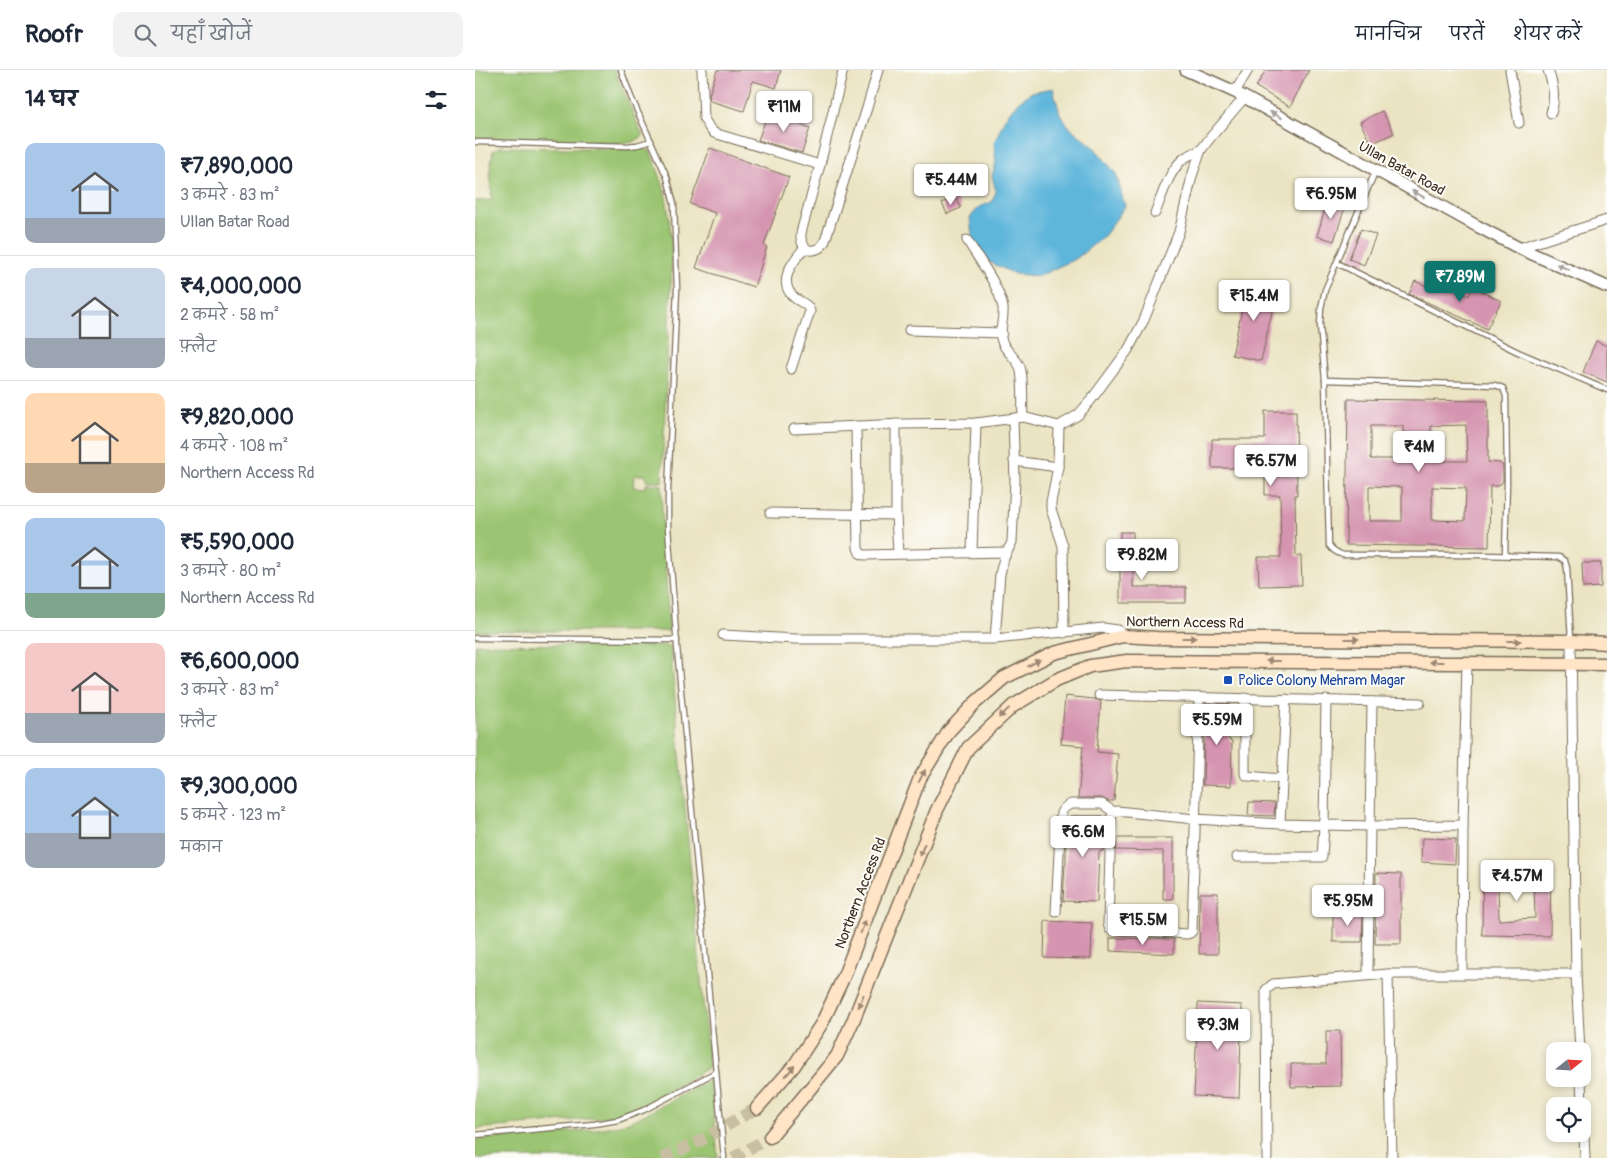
<!DOCTYPE html>
<html lang="hi">
<head>
<meta charset="utf-8">
<style>
	body { margin:0; font-family:Pangolin,"Playpen Sans Deva",sans-serif; background:#f2f2f3; color:#1f2937; height:100vh; display:flex; flex-direction:column; font-size:19px; white-space:nowrap }
	* { box-sizing:border-box; margin:0 }
	p { font-size:16px; color:#747a83 }
	.icon { flex:none; width:28px; height:28px; fill:none; stroke:currentColor; stroke-width:2; stroke-linecap:round; stroke-linejoin:round }
	.map { position:relative; flex:1; overflow:hidden }
	.panel { display:flex; flex-direction:column; background:#fff; width:475px }
	.panel>* { flex:none }
	.needle { width:32px; rotate:72deg }
	.buttons { position:absolute; left:1071px; top:972px; display:grid; gap:10px }
	.buttons a { display:grid; place-items:center; width:45px; height:45px; border-radius:10px; background:#fff; box-shadow:0 2px 8px #0003; font-size:25px }
	.price { position:absolute; translate:-50% -42px; padding:0 11px; border-radius:5px; background:#fff; color:#222; font-size:16px; line-height:32px; filter:drop-shadow(0 1px 2px #0008) }
	.price::after { content:''; position:absolute; left:50%; top:30px; width:15px; height:11px; margin-left:-8px; background:inherit; clip-path:polygon(0 0,100% 0,50% 100%) }
	.price.current { background:#0f766e; color:#fff }
	ul { padding:0; list-style:none }
	li { display:flex; align-items:center; gap:15px; height:125px; padding:0 25px }
	li+li { border-top:1px solid #e0e1e3 }
	li span { display:grid; place-items:center; flex:none; width:140px; height:100px; border-radius:10px; color:#555 }
	li>.icon { margin-inline-start:auto }
	span .icon { width:60px; height:60px; fill:#fffc; stroke-width:1 }
	li b { font-size:21px }
	h2 { display:flex; justify-content:space-between; align-items:center; height:60px; padding:0 25px; font-size:21px }
	header { display:flex; align-items:center; gap:30px; box-sizing:border-box; height:70px; padding:0 25px; background:#fff; border-bottom:1px solid #e0e1e3 }
	header strong { font-size:24px }
	nav { display:flex; gap:28px; margin-inline-start:auto; font-size:18px }
	.search { width:350px; height:45px; background:#f2f2f3; display:flex; align-items:center; gap:12px; box-sizing:border-box; padding:0 18px; border-radius:10px; color:#747a83; font-size:19px }
	main { display:flex; flex:1; min-height:0 }
	.map>svg:first-child { display:block }
	.green { fill:#9bc572; stroke:#6b7848 }
	.water { fill:#5eb6db; stroke:#4c707c }
	.building { fill:#d595b0; fill-rule:evenodd }
	.lines { fill:none; stroke-linecap:round; stroke-linejoin:round }
	.secondary-tunnel { stroke:#c8bfa2; stroke-width:12; stroke-dasharray:12 6; stroke-linecap:butt }
	.service-casing { stroke:#796b58; stroke-width:7 }
	.minor-casing { stroke:#796b58; stroke-width:11 }
	.tertiary-casing { stroke:#796b58; stroke-width:14 }
	.secondary-casing { stroke:#796b58; stroke-width:15 }
	.service { stroke:#fff; stroke-width:4.5 }
	.minor { stroke:#fff; stroke-width:9 }
	.tertiary { stroke:#fff; stroke-width:11 }
	.secondary { stroke:#ffe4c6; stroke-width:12 }
	.oneway { fill:#a79f9a }
	.oneway2 { fill:#9d8772 }
	.transit-dot { fill:#1a4fb4; stroke:#fdfcf7; stroke-width:2 }
	.labels { text-anchor:middle; stroke-width:4; stroke-linejoin:round; paint-order:stroke }
	.street-label { font-size:14px; fill:#3b2a1e; stroke:#fdfcf7 }
	.transit-label { font-size:14px; fill:#164399; stroke:#fdfcf7; text-anchor:start }
</style>
</head>
<body>
<header>
<strong>Roofr</strong>
<div class="search"><svg class="icon" aria-label="search" viewBox="0 0 24 24"><circle cx="10" cy="10" r="6"/><path d="M15 15l6 6"/></svg>यहाँ खोजें</div>
<nav><a>मानचित्र</a><a>परतें</a><a>शेयर करें</a></nav>
</header>
<main>
<section class="panel">
<h2>14 घर<svg class="icon" aria-label="filters" viewBox="0 0 24 24"><path d="M4 7h16M4 17h16"/><circle cx="9" cy="7" r="2"/><circle cx="15" cy="17" r="2"/></svg></h2>
<ul>
<li><span style="background:linear-gradient(#a9c7e8 75%,#9aa5b1 0)"><svg class="icon" aria-label="home" viewBox="0 0 24 24"><path d="M3 11l9-7 9 7M6 9v11h12V9"/></svg></span><div><b>₹7,890,000</b><p>3 कमरे · 83 m²</p><p>Ullan Batar Road</p></div></li>
<li><span style="background:linear-gradient(#c9d6e8 70%,#9aa5b1 0)"><svg class="icon" aria-label="home" viewBox="0 0 24 24"><path d="M3 11l9-7 9 7M6 9v11h12V9"/></svg></span><div><b>₹4,000,000</b><p>2 कमरे · 58 m²</p><p>फ़्लैट</p></div></li>
<li><span style="background:linear-gradient(#ffd9b3 70%,#b9a48a 0)"><svg class="icon" aria-label="home" viewBox="0 0 24 24"><path d="M3 11l9-7 9 7M6 9v11h12V9"/></svg></span><div><b>₹9,820,000</b><p>4 कमरे · 108 m²</p><p>Northern Access Rd</p></div></li>
<li><span style="background:linear-gradient(#a9c7e8 75%,#7fa58c 0)"><svg class="icon" aria-label="home" viewBox="0 0 24 24"><path d="M3 11l9-7 9 7M6 9v11h12V9"/></svg></span><div><b>₹5,590,000</b><p>3 कमरे · 80 m²</p><p>Northern Access Rd</p></div></li>
<li><span style="background:linear-gradient(#f6c9c9 70%,#9aa5b1 0)"><svg class="icon" aria-label="home" viewBox="0 0 24 24"><path d="M3 11l9-7 9 7M6 9v11h12V9"/></svg></span><div><b>₹6,600,000</b><p>3 कमरे · 83 m²</p><p>फ़्लैट</p></div></li>
<li><span style="background:linear-gradient(#a9c7e8 65%,#9aa5b1 0)"><svg class="icon" aria-label="home" viewBox="0 0 24 24"><path d="M3 11l9-7 9 7M6 9v11h12V9"/></svg></span><div><b>₹9,300,000</b><p>5 कमरे · 123 m²</p><p>मकान</p></div></li>
</ul>
</section>
<div class="map">
<svg width="1132" height="1088" viewBox="0 0 1132 1088">
	<rect width="100%" height="100%" fill="#fdfcf7"/>
	<filter id="ink" filterUnits="userSpaceOnUse"><feTurbulence type="fractalNoise" baseFrequency=".02" numOctaves="2"/><feDisplacementMap in="SourceGraphic" scale="10" xChannelSelector="R" yChannelSelector="G"/><feConvolveMatrix kernelMatrix="1 2 1 2 8 2 1 2 1" color-interpolation-filters="sRGB"/></filter>
	<filter id="wash" filterUnits="userSpaceOnUse"><feTurbulence type="fractalNoise" baseFrequency=".0096" numOctaves="4" result="noise"/><feDisplacementMap in="SourceGraphic" scale="20" xChannelSelector="R" yChannelSelector="G"/><feGaussianBlur stdDeviation="1.12" result="paint"/><feColorMatrix in="noise" values="0 0 0 0 0 0 0 0 0 0 0 0 0 0 0 0 0 1.4 0 .05"/><feComposite in="paint" operator="in"/></filter>
	<g filter="url(#wash)">
		<rect width="100%" height="100%" fill="#ebe4c3"/>
		<g class="green">
			<path d="M0 0H139L168 66 158 72 147 73 0 68Z"/>
			<path d="M24 77 168 79 175 81C181 96 188 111 191 128 200 173 196 222 193 268 191 316 189 364 187 412L171 411V405H159L158 417 170 418 171 414 187 415V440L194 561H0V131L17 130 15 99 18 81Z"/>
			<path d="M0 574 195 576 234 997C199 1017 164 1044 123 1048L0 1059Z"/>
			<path d="M235 1010 243 1088H0V1070L115 1060 145 1055 161 1049Z"/>
		</g>
		<path class="water" d="M578 18 585 44 595 58 618 76 641 104 650 136 630 165 602 188 564 206 540 204 512 191 498 174 495 148 504 137 517 132 521 122 517 106 521 92 519 73 530 48 543 32 557 22Z"/>
		<g id="blocks">
			<g class="building">
				<path d="M242 0H306L301 18 278 11 269 41 235 31 234 25Z"/>
				<path d="M791 0H834L815 37 781 17Z"/>
				<path d="M907 41 919 63 896 74 885 52Z"/>
				<path d="M293 43 335 58 327 83 283 70Z"/>
				<path d="M235 78 314 107 289 175 292 177 279 217 221 198 240 143 215 134Z"/>
				<path d="M481 127 486 138 472 144 467 133Z"/>
				<path d="M853 129 871 134 859 171 842 166Z"/>
				<path d="M886 159 901 165 889 195 874 189Z"/>
				<path d="M940 211 960 220 963 213 994 226 998 217 1026 231 1012 259 934 224Z"/>
				<path d="M773 212 802 219 786 291 757 285Z"/>
				<path d="M1121 271 1132 276V312L1108 302Z"/>
				<path d="M873 329 1013 331V392L1025 393 1028 396V411L1024 416H1015L1014 477 871 475ZM991 355 992 391H957L956 356ZM896 356H928V389H896ZM894 416 927 417V451H894ZM957 417 991 418 990 451 957 450Z"/>
				<path d="M790 341H821L822 425H820L821 486H826L827 515 784 516 783 487H806L805 425H790V398H737V369H790Z"/>
				<path d="M645 462H658V517H711V533H645Z"/>
				<path d="M1107 493H1126V517L1108 518Z"/>
				<path d="M590 626 619 629 626 631 622 682 643 684 639 731H633L627 728H603L608 676 586 674Z"/>
				<path d="M730 634H754V670L757 671 756 716 728 715Z"/>
				<path d="M774 732 800 733 799 746 773 745Z"/>
				<path d="M595 746H628L627 768H629V780L624 782 622 832 588 831 590 795H591V766H592Z"/>
				<path d="M642 768H698V829H688V781L641 780Z"/>
				<path d="M947 768 981 769 980 794 946 792Z"/>
				<path d="M1008 798 1076 799 1075 866 1007 865ZM1059 814 1060 848 1024 850 1023 816Z"/>
				<path d="M901 803 926 804V874H900Z"/>
				<path d="M725 823H743V884H724Z"/>
				<path d="M888 842 887 872H858V843Z"/>
				<path d="M570 851 617 853 616 889 569 888Z"/>
				<path d="M635 868 699 869V884L635 881Z"/>
				<path d="M723 933 767 935 764 1028 719 1026Z"/>
				<path d="M851 961H865L866 1016 816 1017V994H851Z"/>
			</g>
		</g>
	</g>
	<g filter="url(#ink)">
		<use href="#blocks" fill-opacity="0" stroke="#796b58" stroke-width="1"/>
		<g class="lines">
			<g class="secondary-tunnel">
				<path d="M187 1088 223 1072 282 1038"/>
				<path d="M258 1088 295 1067"/>
			</g>
			<defs>
				<g id="service">
					<path d="M146 0 156 27 192 107 199 134 202 219 193 421V457L203 589 249 1088"/>
					<path d="M0 72 152 76 162 75 176 71"/>
					<path d="M900 102 850 220 846 238 845 255 850 310 854 475C858 481 862 483 868 485H1008L1084 487 1090 491 1092 498 1096 570"/>
					<path d="M862 193 1043 282 1132 320"/>
					<path d="M850 310 1020 315 1028 318 1031 326 1032 412 1030 485"/>
					<path d="M0 568 202 570"/>
					<path d="M0 1065 119 1054 143 1050 169 1040 241 1002"/>
				</g>
				<g id="minor">
					<path d="M227 0 229 49 235 59 239 63 345 95"/>
					<path d="M368 0 345 95 327 159C326 163 325 168 327 172 331 185 345 181 350 171L392 38 403 0"/>
					<path d="M1035 0 1044 53"/>
					<path d="M1073 0C1078 15 1081 27 1076 43"/>
					<path d="M760 22 773 0"/>
					<path d="M680 143C687 126 695 97 711 87 716 84 721 82 726 80"/>
					<path d="M492 170C504 190 524 215 528 238 529 248 525 258 526 268 528 280 541 287 545 297 549 309 547 334 548 347"/>
					<path d="M1044 178 1132 150"/>
					<path d="M434 260 527 263"/>
					<path d="M316 299 335 241C333 234 327 233 321 229 300 213 318 191 330 177"/>
					<path d="M421 354V445L423 484"/>
					<path d="M381 356 383 478 385 483 389 485 532 482"/>
					<path d="M584 356 583 397 576 432V439L588 476 589 563"/>
					<path d="M319 359 427 354 501 353 548 347 584 356 603 345 616 330 653 280 669 250 704 162 717 106 726 80 735 68 769 28"/>
					<path d="M539 391 583 397"/>
					<path d="M295 443 421 445"/>
					<path d="M497 482 501 353"/>
					<path d="M248 565 320 569H520L628 558 643 560 648 566"/>
					<path d="M520 569 525 504 529 488 537 472 540 410 538 350"/>
					<path d="M1096 571 1101 904 1105 981"/>
					<path d="M624 625 945 633"/>
					<path d="M724 627 717 861 715 863 712 864 635 859 633 854 636 748 639 742 642 741 720 749 805 754 895 756 897 632"/>
					<path d="M770 628V704L773 706 807 709"/>
					<path d="M805 754 811 629"/>
					<path d="M762 787H847L849 756 851 630"/>
					<path d="M581 842 586 743C588 738 591 736 596 734H627L639 742"/>
					<path d="M893 904 895 756 988 755 992 592"/>
					<path d="M913 904 917 1088"/>
					<path d="M987 904 988 755"/>
					<path d="M1106 1009 1107 1036"/>
					<path d="M1108 1041 1110 1088"/>
					<path d="M792 1088 791 925V920L798 914 913 904H1101"/>
				</g>
				<path id="tertiary" d="M711 0 760 22 1002 156 1044 178 1132 217"/>
				<g id="secondary">
					<path d="M282 1038 319 996 347 953 369 906 445 708 474 661 500 633 529 608 579 583 648 566 682 568 1096 571 1132 573"/>
					<path d="M295 1067 362 986 378 951 462 740 493 678 538 636 581 610 615 596 652 591 1132 594"/>
				</g>
			</defs>
			<use href="#service" class="service-casing"/>
			<use href="#minor" class="minor-casing"/>
			<use href="#tertiary" class="tertiary-casing"/>
			<use href="#secondary" class="secondary-casing"/>
			<use href="#service" class="service"/>
			<use href="#minor" class="minor"/>
			<use href="#tertiary" class="tertiary"/>
			<use href="#secondary" class="secondary"/>
		</g>
		<defs><path id="oneway-solid" d="M-6-.8H1V-3.2L6.5 0L1 3.2V.8H-6Z" transform="scale(1.25)"/></defs>
		<g class="oneway">
			<use href="#oneway-solid" transform="translate(801 45) rotate(-151)"/>
			<use href="#oneway-solid" transform="translate(943 124) rotate(-151)"/>
			<use href="#oneway-solid" transform="translate(1088 197) rotate(-156)"/>
		</g>
		<g class="oneway2">
			<use href="#oneway-solid" transform="translate(714 568)"/>
			<use href="#oneway-solid" transform="translate(877 569)"/>
			<use href="#oneway-solid" transform="translate(1039 571)"/>
			<use href="#oneway-solid" transform="translate(798 591) rotate(-180)"/>
			<use href="#oneway-solid" transform="translate(961 592) rotate(-180)"/>
			<use href="#oneway-solid" transform="translate(559 593) rotate(-28)"/>
			<use href="#oneway-solid" transform="translate(529 643) rotate(137)"/>
			<use href="#oneway-solid" transform="translate(447 706) rotate(-62)"/>
			<use href="#oneway-solid" transform="translate(447 780) rotate(112)"/>
			<use href="#oneway-solid" transform="translate(388 857) rotate(-69)"/>
			<use href="#oneway-solid" transform="translate(386 931) rotate(112)"/>
			<use href="#oneway-solid" transform="translate(315 1001) rotate(-50)"/>
		</g>
	</g>
	<rect class="transit-dot" x="748" y="605" width="10" height="10" rx="2.5"/>
	<g class="labels">
		<g class="street-label">
			<text transform="translate(927 98) rotate(29)" y="5">Ullan Batar Road</text>
			<text transform="translate(710 552) rotate(1)" y="5">Northern Access Rd</text>
			<text transform="translate(385 823) rotate(-69)" y="5">Northern Access Rd</text>
		</g>
		<g class="transit-label">
			<text x="763" y="615">Police Colony Mehram Magar</text>
		</g>
	</g>
</svg>
<div class="buttons">
<a><svg class="needle" viewBox="-14 -14 28 28"><path d="M0-13l5 13h-10z" fill="#e53935"/><path d="M0 13l5-13h-10z" fill="#747a83"/></svg></a>
<a><svg class="icon" aria-label="locate" viewBox="0 0 24 24"><circle cx="12" cy="12" r="6"/><path d="M12 2v4M12 18v4M2 12h4M18 12h4"/></svg></a>
</div>
<b class="price" style="left:309px;top:63px">₹11M</b>
<b class="price" style="left:476px;top:136px">₹5.44M</b>
<b class="price" style="left:856px;top:150px">₹6.95M</b>
<b class="price current" style="left:985px;top:233px">₹7.89M</b>
<b class="price" style="left:779px;top:252px">₹15.4M</b>
<b class="price" style="left:944px;top:403px">₹4M</b>
<b class="price" style="left:796px;top:417px">₹6.57M</b>
<b class="price" style="left:667px;top:511px">₹9.82M</b>
<b class="price" style="left:742px;top:676px">₹5.59M</b>
<b class="price" style="left:608px;top:788px">₹6.6M</b>
<b class="price" style="left:1042px;top:832px">₹4.57M</b>
<b class="price" style="left:873px;top:857px">₹5.95M</b>
<b class="price" style="left:668px;top:876px">₹15.5M</b>
<b class="price" style="left:743px;top:981px">₹9.3M</b>
</div>
</main>
</body>
</html>
